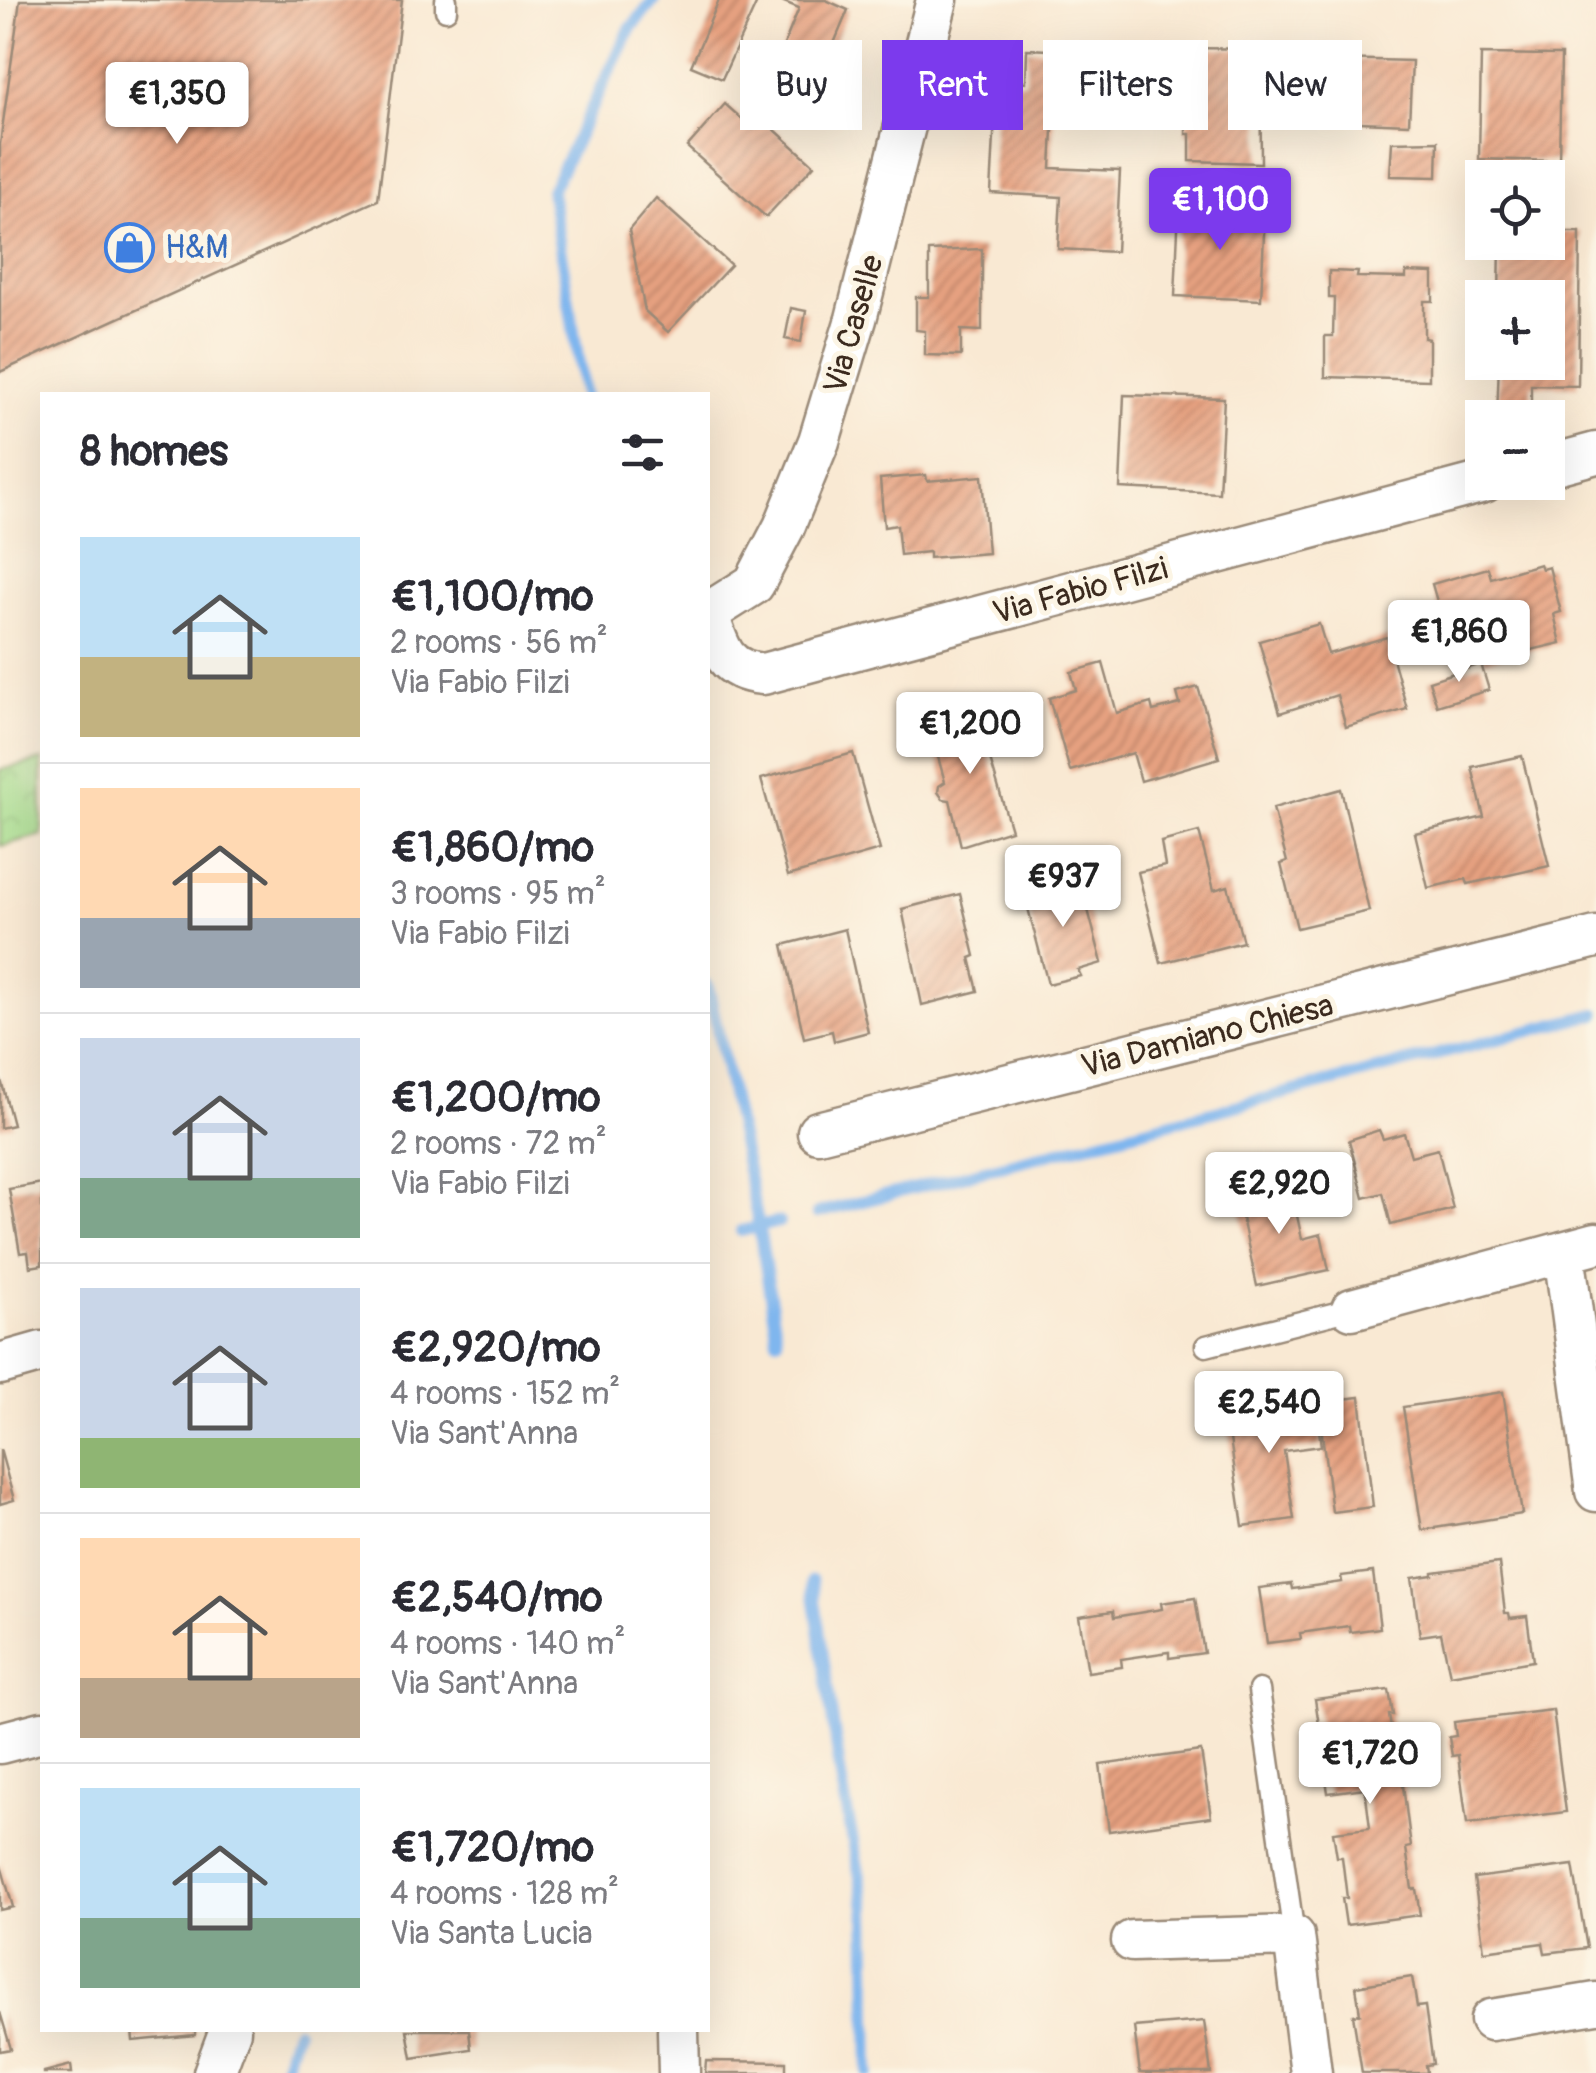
<!DOCTYPE html>
<html lang="en">
<head>
<meta charset="utf-8">
<style>
	body { margin:0; font-family:Pangolin,sans-serif; background:#f2f2f3; color:#2b2b33; height:100vh; display:flex; flex-direction:column; font-size:38px; white-space:nowrap }
	* { box-sizing:border-box; margin:0 }
	p { font-size:32px; color:#7c7c81 }
	.icon { flex:none; width:55px; height:55px; fill:none; stroke:currentColor; stroke-width:2; stroke-linecap:round; stroke-linejoin:round }
	.map { position:relative; flex:1; overflow:hidden }
	.details { position:absolute; left:40px; top:392px; width:670px; height:1640px; display:flex; flex-direction:column; background:#fff; border-radius:0px; box-shadow:0 10px 40px #0002 }
	.details>* { flex:none }
	.hud { position:absolute; left:740px; top:40px; width:705px; height:90px; display:flex; gap:20px }
	.buttons { position:absolute; left:1465px; top:160px; display:grid; gap:20px }
	.buttons a { display:grid; place-items:center; width:100px; height:100px; border-radius:0px; background:#fff; box-shadow:0 10px 40px #0002; font-size:50px }
	.price { position:absolute; translate:-50% -85px; padding:0 22px; border-radius:10px; background:#fff; color:#222; font-size:32px; line-height:65px; filter:drop-shadow(0 2px 5px #0008) }
	.price::after { content:''; position:absolute; left:50%; top:60px; width:30px; height:22px; margin-left:-15px; background:inherit; clip-path:polygon(0 0,100% 0,50% 100%) }
	.price.on { background:#7c3aed; color:#fff }
	ul { padding:0; list-style:none }
	li { display:flex; align-items:center; gap:30px; height:250px; padding:0 40px }
	li+li { border-top:2px solid #e1e1e2 }
	li span { display:grid; place-items:center; flex:none; width:280px; height:200px; border-radius:0px; color:#555 }
	li>.icon { margin-inline-start:auto }
	span .icon { width:120px; height:120px; fill:#fffc; stroke-width:1 }
	li b { font-size:42px }
	h2 { display:flex; justify-content:space-between; align-items:center; height:120px; padding:0 40px; font-size:42px }
	.tag { padding:0 35px; border-radius:0px; background:#fff; box-shadow:0 10px 40px #0002; font-size:35px; line-height:90px }
	.tag.on { background:#7c3aed; color:#fff }
	.map>svg:first-child { display:block }
	.park { fill:url(#park-crowns); stroke:#708356; stroke-width:2.5 }
	.lines { fill:none; stroke-linecap:round; stroke-linejoin:round }
	.stream { stroke:#7fb6ee; stroke-width:12 }
	.building { fill:url(#building-hatch) }
	.service-casing { stroke:#9a8a78; stroke-width:25 }
	.minor-casing { stroke:#9a8a78; stroke-width:45 }
	.service { stroke:#fff; stroke-width:20 }
	.minor { stroke:#fff; stroke-width:40 }
	.labels { text-anchor:middle; stroke-width:10; stroke-linejoin:round; paint-order:stroke }
	.shop-label { font-size:32px; fill:#366cbe; stroke:#fcf5e5; text-anchor:start }
	.street-label { font-size:32px; fill:#3b2a1e; stroke:#fcf5e5 }
</style>
</head>
<body>
<div class="map">
<svg width="1596" height="2073" viewBox="0 0 1596 2073">
	<defs>
		<pattern id="park-crowns" width="20" height="18" patternUnits="userSpaceOnUse" patternTransform="scale(2.5)"><rect width="20" height="18" fill="#a6dc8d"/><path d="M2 6a3 3 0 1 1 6 0M12 15a3 3 0 1 1 6 0" fill="none" stroke="#90bd79"/></pattern>
		<pattern id="building-hatch" width="6" height="6" patternUnits="userSpaceOnUse" patternTransform="scale(2.5)"><rect width="6" height="6" fill="#e6a180"/><path d="M-1 1l2-2M0 6l6-6M5 7l2-2" fill="none" stroke="#bc8368"/></pattern>
	</defs>
	<rect width="100%" height="100%" fill="#fcf5e5"/>
	<filter id="ink" filterUnits="userSpaceOnUse"><feTurbulence type="fractalNoise" baseFrequency=".01" numOctaves="2"/><feDisplacementMap in="SourceGraphic" scale="20" xChannelSelector="R" yChannelSelector="G"/><feConvolveMatrix kernelMatrix="1 2 1 2 8 2 1 2 1" color-interpolation-filters="sRGB"/></filter>
	<filter id="wash" filterUnits="userSpaceOnUse"><feTurbulence type="fractalNoise" baseFrequency=".0048" numOctaves="4" result="noise"/><feDisplacementMap in="SourceGraphic" scale="40" xChannelSelector="R" yChannelSelector="G"/><feGaussianBlur stdDeviation="2.25" result="paint"/><feColorMatrix in="noise" values="0 0 0 0 0 0 0 0 0 0 0 0 0 0 0 0 0 1.4 0 .05"/><feComposite in="paint" operator="in"/></filter>
	<g filter="url(#wash)">
		<rect width="100%" height="100%" fill="#f9e9d3"/>
		<path class="park" d="M42 760V835L0 846V770Z"/>
		<g class="lines">
			<g class="stream">
				<path d="M584 395 551 191 630 29 654 0"/>
				<path d="M708 985 759 1227 777 1339"/>
				<path d="M817 1213 1596 1014"/>
				<path d="M741 1231 779 1222"/>
				<path d="M812 1581 842 1784 866 1908 869 2073"/>
				<path d="M282 2073 296 2030"/>
			</g>
		</g>
		<g id="blocks">
			<g class="building">
				<path d="M20 0H402L378 200 0 372V144Z"/>
				<path d="M719 0H758L722 79 691 66Z"/>
				<path d="M779 0H826L848 10 820 77 779 57 799 8Z"/>
				<path d="M1188 48 1260 49 1261 163 1190 161V134H1186Z"/>
				<path d="M1027 49 1115 53 1112 113 1054 111 1051 168 1120 171 1116 252 1058 249 1061 197 991 193 996 98 977 97 979 70 1001 72V81L1026 82Z"/>
				<path d="M1481 54 1561 55 1559 161 1479 159Z"/>
				<path d="M1335 59 1412 61 1409 124 1333 121Z"/>
				<path d="M725 104 753 129 763 119 814 165 766 217 687 147Z"/>
				<path d="M1438 141 1437 177 1390 176 1392 142Z"/>
				<path d="M656 198 731 265 668 332 645 311 629 230Z"/>
				<path d="M1179 207 1265 211 1261 300 1175 296Z"/>
				<path d="M1548 232H1580L1578 386 1531 385V418H1497L1499 362H1548V298H1499L1500 242H1548Z"/>
				<path d="M982 249V331L961 330V356L925 355V331L916 330V297H929V251Z"/>
				<path d="M1329 271 1358 272 1357 277 1406 278V272L1433 273V301H1424V338L1429 339V380L1325 377V336H1333L1334 298H1329Z"/>
				<path d="M791 308 806 311 801 342 785 339Z"/>
				<path d="M1124 395 1224 398 1219 493 1120 488Z"/>
				<path d="M926 475 927 481 982 476 988 553 929 558V552L900 555 897 525 884 527 880 479Z"/>
				<path d="M1540 564 1542 569 1549 567 1561 612 1554 614 1561 643 1484 661 1482 650 1453 657 1432 584 1488 568 1491 578Z"/>
				<path d="M1319 624 1328 654 1387 637 1407 709 1346 727 1337 695 1280 713 1259 641Z"/>
				<path d="M1103 663 1117 713 1151 703 1153 711 1180 704 1177 693 1198 687 1219 758 1141 781 1133 753 1070 771 1049 698 1076 690 1071 672Z"/>
				<path d="M1481 664 1489 690 1437 706 1429 681Z"/>
				<path d="M986 707 992 729 982 732 1011 830 961 846 950 800 943 799 938 792 939 786 945 782 933 739 944 736 937 727 941 721 958 716 957 711Z"/>
				<path d="M853 753 880 850 788 876 761 779Z"/>
				<path d="M1522 756 1549 866 1468 884 1466 879 1428 888 1415 833 1484 817 1472 767Z"/>
				<path d="M1341 789 1369 911 1297 928 1281 864 1287 862 1273 808Z"/>
				<path d="M1199 832 1214 890 1228 886 1243 942 1161 963 1138 872 1165 866 1161 842Z"/>
				<path d="M1080 879 1102 963 1078 970 1081 976 1048 984 1024 893Z"/>
				<path d="M960 894 975 956 970 958 978 991 922 1005 902 909Z"/>
				<path d="M845 929 868 1032 834 1041 832 1031 804 1038 783 945Z"/>
				<path d="M0 1076 13 1125 0 1128Z"/>
				<path d="M1379 1130 1383 1139 1404 1133 1411 1156 1438 1149 1453 1209 1391 1225 1383 1193 1364 1198 1349 1140Z"/>
				<path d="M42 1183V1265L30 1267 28 1252 20 1253 9 1189Z"/>
				<path d="M1290 1183 1302 1239 1321 1234 1329 1270 1257 1286 1237 1195Z"/>
				<path d="M1503 1392 1522 1514 1422 1530 1403 1407Z"/>
				<path d="M1360 1397 1373 1507 1332 1512 1318 1402Z"/>
				<path d="M1315 1399 1321 1446 1284 1451 1294 1519 1243 1526 1226 1412Z"/>
				<path d="M0 1449 14 1500 0 1504Z"/>
				<path d="M1499 1563 1505 1613H1509L1510 1618 1527 1616 1533 1661 1450 1675 1441 1633 1420 1636 1412 1578 1433 1575V1572Z"/>
				<path d="M1373 1572 1380 1628 1350 1632 1349 1626 1300 1633 1301 1639 1267 1643 1259 1588 1291 1584 1292 1589 1342 1582 1341 1576Z"/>
				<path d="M1195 1598 1204 1653 1169 1658V1652L1121 1659 1122 1667 1088 1672 1079 1616 1113 1611 1114 1617 1162 1609 1161 1603Z"/>
				<path d="M1389 1690 1393 1715H1389L1395 1756 1399 1755 1411 1847 1406 1848 1412 1889H1416L1420 1915 1346 1925 1342 1898H1347L1342 1857H1337L1333 1832 1370 1828 1365 1788 1328 1793 1324 1765 1331 1764 1326 1724 1319 1725 1315 1699Z"/>
				<path d="M1553 1710 1566 1812 1467 1824 1458 1755 1452 1756 1449 1737 1456 1736 1454 1722Z"/>
				<path d="M1201 1751 1211 1817 1109 1831 1100 1765Z"/>
				<path d="M0 1862 13 1907 0 1910Z"/>
				<path d="M1573 1865 1587 1948 1545 1953 1543 1943 1484 1951 1474 1878Z"/>
				<path d="M1412 1977 1417 2007 1425 2006 1433 2064 1426 2065 1427 2073H1362L1353 2015 1360 2014 1356 1986Z"/>
				<path d="M0 2012 11 2049 0 2051Z"/>
				<path d="M1204 2021 1211 2073H1140L1134 2027Z"/>
				<path d="M132 2030H195V2035L133 2041Z"/>
				<path d="M407 2030H469L471 2049 412 2058Z"/>
				<path d="M706 2061 786 2062V2073H705Z"/>
				<path d="M71 2065 72 2073H44V2072Z"/>
			</g>
		</g>
	</g>
	<g filter="url(#ink)">
		<use href="#blocks" fill-opacity="0" stroke="#9a8a78" stroke-width="2.5"/>
		<g class="lines">
			<defs>
				<g id="service">
					<path d="M446 10V0"/>
					<path d="M1206 1346 1352 1309"/>
					<path d="M1259 1690 1294 1936"/>
				</g>
				<g id="minor">
					<path d="M1548 466 1596 453"/>
					<path d="M708 613 754 584 784 527 819 441 856 319 937 0"/>
					<path d="M708 614C719 648 724 671 763 674L1484 482"/>
					<path d="M818 1132 1596 937"/>
					<path d="M1564 1252 1596 1491"/>
					<path d="M1352 1309 1596 1243"/>
					<path d="M0 1364 42 1352"/>
					<path d="M0 1743 42 1732"/>
					<path d="M1132 1941 1294 1936 1311 2073"/>
					<path d="M1491 2020 1596 2003"/>
					<path d="M678 2030 679 2073"/>
					<path d="M214 2073 230 2030"/>
				</g>
			</defs>
			<use href="#service" class="service-casing"/>
			<use href="#minor" class="minor-casing"/>
			<use href="#service" class="service"/>
			<use href="#minor" class="minor"/>
		</g>
	</g>
	<defs>
		<symbol id="shop-ring" viewBox="-11 -11 22 22"><circle r="9.5" fill="#fcf5e5" stroke="#3f7fe0" stroke-width="1.5"/><path d="M-5-2.5h2.3a2.7 3.5 0 0 1 5.4 0H5L5.5 6h-11ZM-1.5-2.5h3a1.5 2.3 0 0 0-3 0Z" fill="#3f7fe0"/></symbol>
	</defs>
	<g fill-rule="evenodd">
		<use href="#shop-ring" x="102" y="220" width="55" height="55"/>
	</g>
	<g class="labels">
		<g class="shop-label">
			<text x="165" y="258">H&amp;M</text>
		</g>
		<g class="street-label">
			<text transform="translate(853 324) rotate(-74)" y="11">Via Caselle</text>
			<text transform="translate(1080 590) rotate(-15)" y="11">Via Fabio Filzi</text>
			<text transform="translate(1207 1035) rotate(-14)" y="11">Via Damiano Chiesa</text>
		</g>
	</g>
</svg>
<div class="buttons">
<a><svg class="icon" aria-label="locate" viewBox="0 0 24 24"><circle cx="12" cy="12" r="6"/><path d="M12 2v4M12 18v4M2 12h4M18 12h4"/></svg></a>
<a>+</a>
<a>−</a>
</div>
<b class="price" style="left:177px;top:147px">€1,350</b>
<b class="price on" style="left:1220px;top:253px">€1,100</b>
<b class="price" style="left:1459px;top:685px">€1,860</b>
<b class="price" style="left:970px;top:777px">€1,200</b>
<b class="price" style="left:1063px;top:930px">€937</b>
<b class="price" style="left:1279px;top:1237px">€2,920</b>
<b class="price" style="left:1269px;top:1456px">€2,540</b>
<b class="price" style="left:1370px;top:1807px">€1,720</b>
<div class="hud">
<a class="tag">Buy</a>
<a class="tag on">Rent</a>
<a class="tag">Filters</a>
<a class="tag">New</a>
</div>
<section class="details">
<h2>8 homes<svg class="icon" aria-label="filters" viewBox="0 0 24 24"><path d="M4 7h16M4 17h16"/><circle cx="9" cy="7" r="2"/><circle cx="15" cy="17" r="2"/></svg></h2>
<ul>
<li><span style="background:linear-gradient(#bfe0f5 60%,#c2b280 0)"><svg class="icon" aria-label="home" viewBox="0 0 24 24"><path d="M3 11l9-7 9 7M6 9v11h12V9"/></svg></span><div><b>€1,100/mo</b><p>2 rooms · 56 m²</p><p>Via Fabio Filzi</p></div></li>
<li><span style="background:linear-gradient(#ffd9b3 65%,#9aa5b1 0)"><svg class="icon" aria-label="home" viewBox="0 0 24 24"><path d="M3 11l9-7 9 7M6 9v11h12V9"/></svg></span><div><b>€1,860/mo</b><p>3 rooms · 95 m²</p><p>Via Fabio Filzi</p></div></li>
<li><span style="background:linear-gradient(#c9d6e8 70%,#7fa58c 0)"><svg class="icon" aria-label="home" viewBox="0 0 24 24"><path d="M3 11l9-7 9 7M6 9v11h12V9"/></svg></span><div><b>€1,200/mo</b><p>2 rooms · 72 m²</p><p>Via Fabio Filzi</p></div></li>
<li><span style="background:linear-gradient(#c9d6e8 75%,#8fb573 0)"><svg class="icon" aria-label="home" viewBox="0 0 24 24"><path d="M3 11l9-7 9 7M6 9v11h12V9"/></svg></span><div><b>€2,920/mo</b><p>4 rooms · 152 m²</p><p>Via Sant'Anna</p></div></li>
<li><span style="background:linear-gradient(#ffd9b3 70%,#b9a48a 0)"><svg class="icon" aria-label="home" viewBox="0 0 24 24"><path d="M3 11l9-7 9 7M6 9v11h12V9"/></svg></span><div><b>€2,540/mo</b><p>4 rooms · 140 m²</p><p>Via Sant'Anna</p></div></li>
<li><span style="background:linear-gradient(#bfe0f5 65%,#7fa58c 0)"><svg class="icon" aria-label="home" viewBox="0 0 24 24"><path d="M3 11l9-7 9 7M6 9v11h12V9"/></svg></span><div><b>€1,720/mo</b><p>4 rooms · 128 m²</p><p>Via Santa Lucia</p></div></li>
</ul>
</section>
</div>
</body>
</html>
